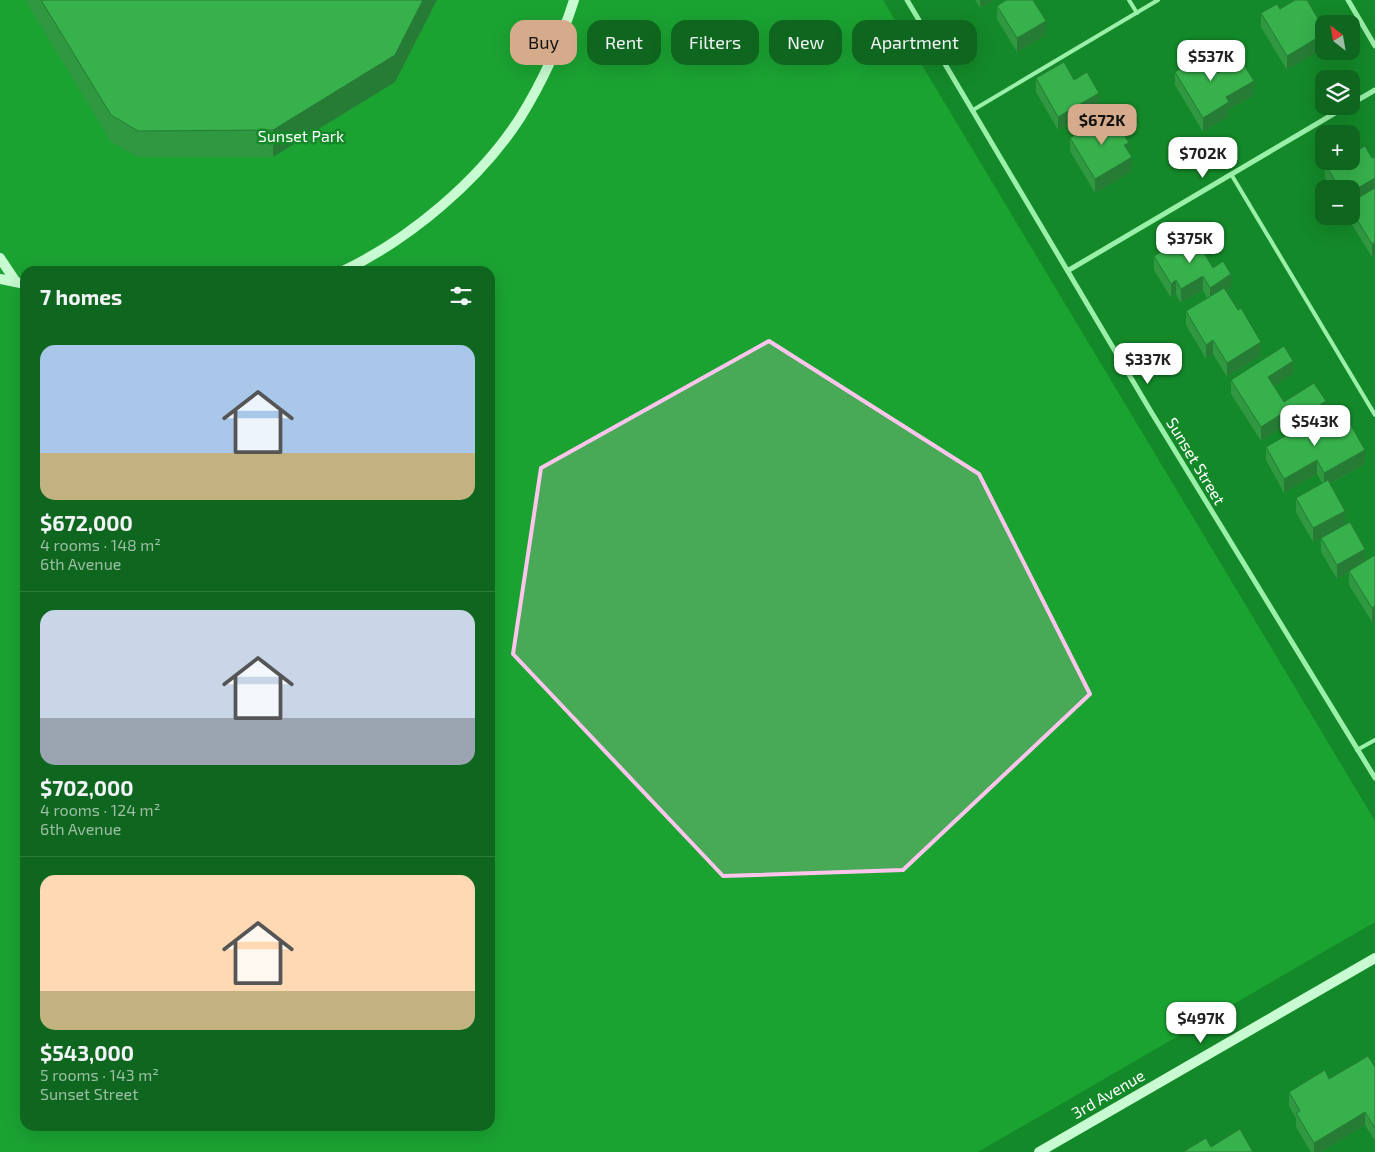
<!DOCTYPE html>
<html lang="en">
<head>
<meta charset="utf-8">
<style>
	body { margin:0; font-family:"Exo 2",sans-serif; background:#186d28; color:#f1f3f6; height:100vh; display:flex; flex-direction:column; font-size:19px; white-space:nowrap }
	* { box-sizing:border-box; margin:0 }
	p { font-size:16px; color:#9bbea4 }
	.icon { flex:none; width:28px; height:28px; fill:none; stroke:currentColor; stroke-width:2; stroke-linecap:round; stroke-linejoin:round }
	.map { position:relative; flex:1; overflow:hidden }
	.drawer { position:absolute; left:20px; top:266px; width:475px; height:865px; display:flex; flex-direction:column; background:#0f671f; border-radius:15px; box-shadow:0 5px 20px #0002 }
	.drawer>* { flex:none }
	.top-card { position:absolute; left:510px; top:20px; width:475px; height:45px; display:flex; gap:10px }
	.needle { width:32px; rotate:329deg }
	.controls { position:absolute; left:1315px; top:15px; display:grid; gap:10px }
	.controls a { display:grid; place-items:center; width:45px; height:45px; border-radius:10px; background:#0f671f; box-shadow:0 5px 20px #0002; font-size:25px }
	.price { position:absolute; translate:-50% -42px; padding:0 11px; border-radius:10px; background:#fff; color:#222; font-size:16px; line-height:32px; filter:drop-shadow(0 1px 2px #0008) }
	.price::after { content:''; position:absolute; left:50%; top:30px; width:15px; height:11px; margin-left:-8px; background:inherit; clip-path:polygon(0 0,100% 0,50% 100%) }
	.price.selected { background:#d6ab8b; color:#111 }
	ul { padding:0; list-style:none }
	li { display:grid; align-content:center; gap:10px; height:265px; padding:0 20px }
	li+li { border-top:1px solid #2f7b3d }
	li span { display:grid; place-items:center; height:155px; border-radius:15px; color:#555 }
	li>.icon { margin-inline-start:auto }
	span .icon { width:90px; height:90px; fill:#fffc; stroke-width:1 }
	li b { font-size:21px }
	h2 { display:flex; justify-content:space-between; align-items:center; height:60px; padding:0 20px; font-size:21px }
	.tag { padding:0 18px; border-radius:15px; background:#0f671f; box-shadow:0 5px 20px #0002; font-size:18px; line-height:45px }
	.tag.selected { background:#d6ab8b; color:#111 }
	.map>svg:first-child { display:block }
	.green { fill:#1ba332; fill-rule:evenodd }
	.lines { fill:none; stroke-linecap:round; stroke-linejoin:round }
	.lane { stroke:#9af0a8; stroke-width:4 }
	.street { stroke:#9af0a8; stroke-width:5 }
	.secondary { stroke:#c8fbd1; stroke-width:10 }
	.wall { fill:#2f9841 }
	.shaded-wall { fill:#267c35 }
	.building { fill:#37b14c; stroke:#267c35 }
	.marked { fill:#ffc5ec; fill-opacity:0.2; stroke:#ffc5ec; stroke-width:4; stroke-linejoin:round }
	.labels { text-anchor:middle; stroke-width:5; stroke-linejoin:round; paint-order:stroke }
	.park-label { font-size:16px; fill:#fff; stroke:#148929 }
	.street-label { font-size:16px; fill:#fff; stroke:#148929 }
</style>
</head>
<body>
<div class="map">
<svg width="1375" height="1152" viewBox="0 0 1375 1152">
	<rect width="100%" height="100%" fill="#148929"/>
	<path class="green" d="M0 0H883L1375 821V922L978 1152H0ZM25 271H490V1126H25Z"/>
	<g class="lines">
		<g class="lane">
			<path d="M1129 0 1137 13"/>
			<path d="M973 110 1158 0"/>
			<path d="M1231 174 1375 415"/>
			<path d="M1357 750 1375 740"/>
		</g>
		<g class="street">
			<path d="M907 0 1150 410 1375 778"/>
			<path d="M1348 0 1375 46"/>
			<path d="M1351 104 1375 90"/>
			<path d="M1069 270 1347 106"/>
		</g>
		<g class="secondary">
			<path d="M0 258 16 282"/>
			<path d="M343 271C410 239 480 180 520 118 543 81 561 41 574 0"/>
			<path d="M0 279 25 284"/>
			<path d="M1039 1152 1375 958"/>
		</g>
	</g>
	<g class="wall">
		<path d="M25 0H437L395 82 273 157H138L111 142Z"/>
		<path d="M975 0H994L980 8Z"/>
		<path d="M1295 0 1287 70 1261 27V13L1280 9Z"/>
		<path d="M997 6 1046 35 1017 52 997 19Z"/>
		<path d="M1197 58 1218 73 1254 95 1229 109V116L1203 132 1175 85V72L1180 68V59Z"/>
		<path d="M1036 78 1099 106 1058 130 1036 92Z"/>
		<path d="M1070 138 1129 152 1132 171 1095 193 1070 151Z"/>
		<path d="M1353 153 1372 158 1375 157 1372 257 1348 218V216H1351V189H1332L1325 178V164Z"/>
		<path d="M1154 256 1213 268 1231 288 1226 291 1261 356 1227 377 1213 354 1206 359 1186 325V311L1207 298 1203 290 1181 303 1176 294 1171 298 1154 270Z"/>
		<path d="M1293 374 1274 386 1284 402 1326 415 1323 417 1332 432 1365 464 1330 484 1345 525 1313 542 1296 512V498L1322 483 1317 474 1284 493 1266 460V447L1294 431 1289 423 1261 441 1231 394V380Z"/>
		<path d="M1321 538 1365 561 1375 555 1372 622 1349 585V572L1337 579 1321 552Z"/>
		<path d="M1375 1067V1141L1365 1125 1321 1152H1311L1296 1127V1118L1289 1106V1092L1329 1079Z"/>
	</g>
	<g class="shaded-wall">
		<path d="M423 0H437L395 82 273 157V130Z"/>
		<path d="M980 0H994L980 8Z"/>
		<path d="M1046 21V35L1017 52V38Z"/>
		<path d="M1324 34V48L1287 70V56Z"/>
		<path d="M1254 81V95L1229 109V116L1203 132V118L1226 97Z"/>
		<path d="M1099 93V106L1058 130V117Z"/>
		<path d="M1129 143V156L1124 145Z"/>
		<path d="M1132 157V171L1095 193V179Z"/>
		<path d="M1375 178V192L1351 206V192Z"/>
		<path d="M1375 242V256L1372 257V244Z"/>
		<path d="M1231 274V288L1210 301V288Z"/>
		<path d="M1203 276V290L1181 303V289Z"/>
		<path d="M1176 280V294L1171 298V284Z"/>
		<path d="M1213 340V354L1206 359V345Z"/>
		<path d="M1261 342V356L1227 377V363Z"/>
		<path d="M1293 361V374L1268 390V377Z"/>
		<path d="M1326 401V415L1296 434V420Z"/>
		<path d="M1289 409V423L1261 441V427Z"/>
		<path d="M1365 450V464L1324 487V473Z"/>
		<path d="M1317 460V474L1284 493V479Z"/>
		<path d="M1345 511V525L1313 542V528Z"/>
		<path d="M1365 549V562L1337 579V565Z"/>
		<path d="M1375 606V620L1372 622V608Z"/>
		<path d="M1365 1112V1125L1321 1152H1314V1143Z"/>
	</g>
	<g class="building">
		<path d="M41 0H423L395 55 273 130 138 131 111 115Z"/>
		<path d="M1006 0H1033L1046 21 1017 38 997 6Z"/>
		<path d="M1295 0H1307L1324 29V34L1287 56 1261 13 1277 4 1280 9Z"/>
		<path d="M1193 52 1197 58 1206 53 1218 73 1241 60 1254 81 1226 97 1229 102 1203 118 1175 72 1184 66 1180 59Z"/>
		<path d="M1064 62 1074 80 1087 72 1099 93 1058 117 1036 78Z"/>
		<path d="M1111 113 1129 143 1124 145 1132 157 1095 179 1070 138Z"/>
		<path d="M1365 146 1372 158 1375 157V178L1351 192V189H1340L1325 164 1330 161H1351V150L1353 153Z"/>
		<path d="M1375 188V242L1372 244 1351 210V202Z"/>
		<path d="M1192 233 1213 268 1223 261 1231 274 1210 288 1203 276 1181 289 1176 280 1171 284 1154 256Z"/>
		<path d="M1224 288 1238 310 1241 308 1261 342 1227 363 1213 340 1206 345 1186 311Z"/>
		<path d="M1284 346 1293 361 1268 377 1284 402 1314 383 1326 401 1296 420 1289 409 1261 427 1231 380Z"/>
		<path d="M1322 415 1332 432 1349 422 1365 450 1324 473 1317 460 1284 479 1266 447Z"/>
		<path d="M1328 480 1345 511 1313 528 1296 498Z"/>
		<path d="M1350 522 1365 549 1337 565 1321 538Z"/>
		<path d="M1375 555V606L1372 608 1349 571Z"/>
		<path d="M1368 1056 1375 1067V1128L1365 1112 1314 1143 1296 1113 1300 1111 1289 1092 1325 1070 1329 1079Z"/>
		<path d="M1240 1129 1253 1152H1183L1206 1138 1211 1147Z"/>
	</g>
	<path class="marked" d="M769 341 979 474 1090 694 903 870 723 876 513 654 541 468Z"/>
	<g class="labels">
		<g class="park-label">
			<text x="301" y="142">Sunset Park</text>
		</g>
		<g class="street-label">
			<text transform="translate(1196 461) rotate(59)" y="6">Sunset Street</text>
			<text transform="translate(1108 1094) rotate(-30)" y="6">3rd Avenue</text>
		</g>
	</g>
</svg>
<div class="controls">
<a><svg class="needle" viewBox="-14 -14 28 28"><path d="M0-13l5 13h-10z" fill="#e53935"/><path d="M0 13l5-13h-10z" fill="#9bbea4"/></svg></a>
<a><svg class="icon" aria-label="layers" viewBox="0 0 24 24"><path d="M12 4l9 5-9 5-9-5zM3 14l9 5 9-5"/></svg></a>
<a>+</a>
<a>−</a>
</div>
<b class="price" style="left:1211px;top:82px">$537K</b>
<b class="price selected" style="left:1102px;top:146px">$672K</b>
<b class="price" style="left:1203px;top:179px">$702K</b>
<b class="price" style="left:1190px;top:264px">$375K</b>
<b class="price" style="left:1148px;top:385px">$337K</b>
<b class="price" style="left:1315px;top:447px">$543K</b>
<b class="price" style="left:1201px;top:1044px">$497K</b>
<div class="top-card">
<a class="tag selected">Buy</a>
<a class="tag">Rent</a>
<a class="tag">Filters</a>
<a class="tag">New</a>
<a class="tag">Apartment</a>
</div>
<section class="drawer">
<h2>7 homes<svg class="icon" aria-label="filters" viewBox="0 0 24 24"><path d="M4 7h16M4 17h16"/><circle cx="9" cy="7" r="2"/><circle cx="15" cy="17" r="2"/></svg></h2>
<ul>
<li><span style="background:linear-gradient(#a9c7e8 70%,#c2b280 0)"><svg class="icon" aria-label="home" viewBox="0 0 24 24"><path d="M3 11l9-7 9 7M6 9v11h12V9"/></svg></span><div><b>$672,000</b><p>4 rooms · 148 m²</p><p>6th Avenue</p></div></li>
<li><span style="background:linear-gradient(#c9d6e8 70%,#9aa5b1 0)"><svg class="icon" aria-label="home" viewBox="0 0 24 24"><path d="M3 11l9-7 9 7M6 9v11h12V9"/></svg></span><div><b>$702,000</b><p>4 rooms · 124 m²</p><p>6th Avenue</p></div></li>
<li><span style="background:linear-gradient(#ffd9b3 75%,#c2b280 0)"><svg class="icon" aria-label="home" viewBox="0 0 24 24"><path d="M3 11l9-7 9 7M6 9v11h12V9"/></svg></span><div><b>$543,000</b><p>5 rooms · 143 m²</p><p>Sunset Street</p></div></li>
</ul>
</section>
</div>
</body>
</html>
